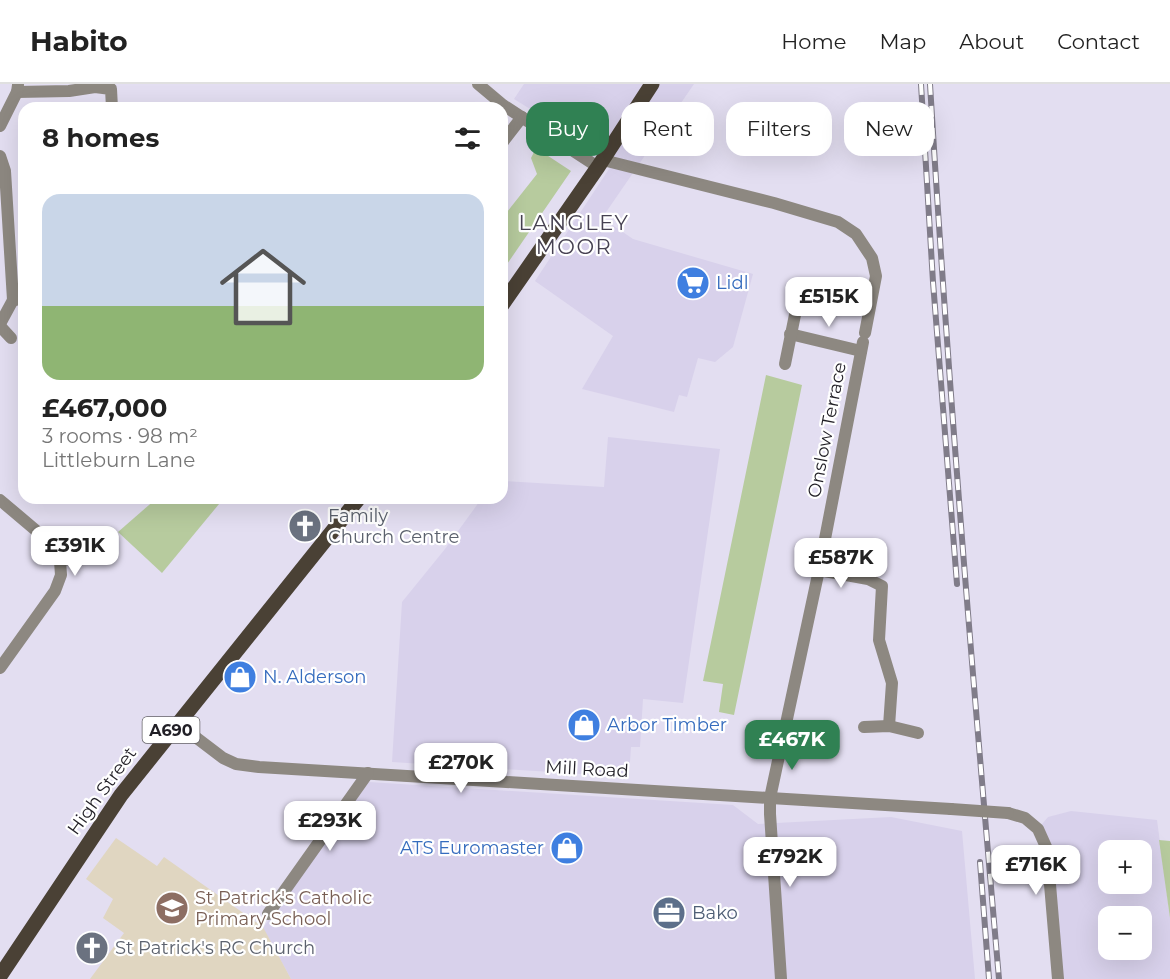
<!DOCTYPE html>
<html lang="en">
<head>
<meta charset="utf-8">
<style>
	body { margin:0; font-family:Montserrat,sans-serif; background:#f6f6f6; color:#222; height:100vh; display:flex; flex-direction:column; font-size:22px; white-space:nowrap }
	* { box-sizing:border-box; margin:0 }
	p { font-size:20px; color:#767676 }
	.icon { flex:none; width:33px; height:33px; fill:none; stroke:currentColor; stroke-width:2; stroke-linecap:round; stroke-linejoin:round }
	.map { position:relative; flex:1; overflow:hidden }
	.sheet { position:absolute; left:18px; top:18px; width:490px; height:402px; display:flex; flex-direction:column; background:#fff; border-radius:18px; box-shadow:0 6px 24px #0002 }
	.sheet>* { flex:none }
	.banner { position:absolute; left:526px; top:18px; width:554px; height:54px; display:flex; gap:12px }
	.tools { position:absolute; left:1098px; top:756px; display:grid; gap:12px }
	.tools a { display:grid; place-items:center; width:54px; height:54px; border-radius:12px; background:#fff; box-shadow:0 6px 24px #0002; font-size:30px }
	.price { position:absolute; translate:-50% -51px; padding:0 14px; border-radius:12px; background:#fff; color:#222; font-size:20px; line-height:39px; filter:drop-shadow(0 2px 3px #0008) }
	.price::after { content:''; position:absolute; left:50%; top:36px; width:18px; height:14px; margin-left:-9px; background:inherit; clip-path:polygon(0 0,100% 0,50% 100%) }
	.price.current { background:#308153; color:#fff }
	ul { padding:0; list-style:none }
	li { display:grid; align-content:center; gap:12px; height:318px; padding:0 24px }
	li+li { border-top:2px solid #e0e0e0 }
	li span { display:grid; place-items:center; height:186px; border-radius:18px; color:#555 }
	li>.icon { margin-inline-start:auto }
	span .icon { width:108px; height:108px; fill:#fffc; stroke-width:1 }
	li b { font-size:26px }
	h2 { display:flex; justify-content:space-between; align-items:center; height:72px; padding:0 24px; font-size:26px }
	.tag { padding:0 21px; border-radius:18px; background:#fff; box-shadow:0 6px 24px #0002; font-size:21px; line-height:54px }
	.tag.current { background:#308153; color:#fff }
	header { display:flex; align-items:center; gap:36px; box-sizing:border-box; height:84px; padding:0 30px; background:#fff; border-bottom:2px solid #e0e0e0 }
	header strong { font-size:28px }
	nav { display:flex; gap:33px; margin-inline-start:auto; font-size:21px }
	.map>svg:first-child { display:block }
	.built { fill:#d8d1eb; fill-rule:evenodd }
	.education { fill:#e0d6c1 }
	.green { fill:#b7cb9e }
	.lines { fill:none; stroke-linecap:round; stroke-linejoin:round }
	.street { stroke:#8d8881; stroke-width:12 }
	.primary { stroke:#4a4135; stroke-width:15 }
	.rail-casing { stroke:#807c89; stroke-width:6 }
	.rail { stroke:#fff; stroke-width:4; stroke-dasharray:11; stroke-linecap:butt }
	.street-bridge { stroke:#8d8881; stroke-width:12 }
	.labels { text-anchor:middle; stroke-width:4.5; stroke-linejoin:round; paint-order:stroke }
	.shield { fill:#fff; stroke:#646267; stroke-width:1.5 }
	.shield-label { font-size:16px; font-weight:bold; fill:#211f26 }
	.shop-label { font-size:18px; fill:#366cbe; stroke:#fff; text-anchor:start }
	.street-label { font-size:18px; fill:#211f26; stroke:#fff }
	.worship-label { font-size:18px; fill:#5b616d; stroke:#fff; text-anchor:start }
	.education-label { font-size:18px; fill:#785e54; stroke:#fff; text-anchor:start }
	.service-label { font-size:18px; fill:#4e5e75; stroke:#fff; text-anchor:start }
	.quarter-label { font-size:21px; letter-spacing:1.5px; fill:#464151; stroke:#fff }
</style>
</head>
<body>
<header>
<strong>Habito</strong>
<nav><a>Home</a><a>Map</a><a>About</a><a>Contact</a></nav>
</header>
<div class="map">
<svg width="1170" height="895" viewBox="0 0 1170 895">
	<rect width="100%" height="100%" fill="#e3def1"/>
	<g class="built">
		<path d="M524 0H694L602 134 633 155 753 190 733 263 715 278 698 274 687 313 679 311 674 328 582 305 613 252 535 197 611 82 590 62 514 15Z"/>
		<path d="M608 353 720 365 683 619 643 615 640 663H631L629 693 392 678 402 518 445 465 482 414H502L503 397 604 403Z"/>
		<path d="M369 698 733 721 758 740 891 733 962 747 975 895H291L263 844Z"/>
		<path d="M1071 727 1157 736 1170 834V895H1058L1050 790 1038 745 1048 733ZM1108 766H1142V800H1108ZM1108 832H1142V866H1108Z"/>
	</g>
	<path class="education" d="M116 754 157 782 164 773 263 843 291 895H90L124 849 103 834 113 815 86 795Z"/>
	<g class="green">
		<path d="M536 64 571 87 503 186V133L537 90 531 74Z"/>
		<path d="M766 291 802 301 734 631 719 628 723 600 703 597Z"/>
		<path d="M157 414H224L162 489 118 448Z"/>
		<path d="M1159 756 1170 757V834Z"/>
	</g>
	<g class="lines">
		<g class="street">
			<path d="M478 0 503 21 598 83"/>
			<path d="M17 8 69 7 95 3 111 5 112 24"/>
			<path d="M0 42 17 8 18 1"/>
			<path d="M502 59 522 33"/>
			<path d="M0 72 5 87 13 216 24 215"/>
			<path d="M603 76 774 119 838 138 856 150 872 174 876 192 865 249"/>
			<path d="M0 240 13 216"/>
			<path d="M0 242 11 254"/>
			<path d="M790 250 861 267"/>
			<path d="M785 280 797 221"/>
			<path d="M0 416 52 460 60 477 61 491 55 507 0 584"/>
			<path d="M60 477 86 470"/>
			<path d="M819 486 868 495 882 502 879 556 892 599 889 642"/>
			<path d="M177 639 223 674 236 680 259 683 951 725"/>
			<path d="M864 643 889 642 918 649"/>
			<path d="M1008 729 1025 734 1038 745 1047 765 1058 895"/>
			<path d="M268 830 368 689"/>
			<path d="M781 895 770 730V714L819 486 863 258"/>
		</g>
		<g class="primary">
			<path d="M502 221 598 83 652 0"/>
			<path d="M0 892 121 711 359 414"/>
		</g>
		<defs>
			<g id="rail">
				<path d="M921 0 933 198 957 500"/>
				<path d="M930 0C948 299 973 597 999 895"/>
				<path d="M980 778 989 895"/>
			</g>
		</defs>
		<use href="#rail" class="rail-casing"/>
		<use href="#rail" class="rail"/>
		<path class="street-bridge" d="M951 725 1008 729"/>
	</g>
	<defs>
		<symbol id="supermarket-disc" viewBox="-11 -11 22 22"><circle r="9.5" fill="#3f7fe0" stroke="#fff"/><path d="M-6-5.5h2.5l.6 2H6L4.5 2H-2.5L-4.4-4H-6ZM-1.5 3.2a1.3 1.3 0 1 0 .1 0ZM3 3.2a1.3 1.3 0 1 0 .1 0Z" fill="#fff"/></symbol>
		<symbol id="church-disc" viewBox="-11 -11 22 22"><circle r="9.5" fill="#6b7280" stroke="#fff"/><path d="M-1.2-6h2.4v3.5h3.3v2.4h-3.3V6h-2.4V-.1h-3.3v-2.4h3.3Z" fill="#fff"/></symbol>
		<symbol id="shop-disc" viewBox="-11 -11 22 22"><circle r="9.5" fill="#3f7fe0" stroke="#fff"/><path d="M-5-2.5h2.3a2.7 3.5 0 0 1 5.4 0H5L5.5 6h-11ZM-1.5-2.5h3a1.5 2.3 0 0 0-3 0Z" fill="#fff"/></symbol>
		<symbol id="school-disc" viewBox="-11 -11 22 22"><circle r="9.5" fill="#8d6e63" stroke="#fff"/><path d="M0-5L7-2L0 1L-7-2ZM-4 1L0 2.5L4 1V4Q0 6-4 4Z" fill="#fff"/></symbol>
		<symbol id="office-disc" viewBox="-11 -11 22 22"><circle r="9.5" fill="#5c6f8a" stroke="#fff"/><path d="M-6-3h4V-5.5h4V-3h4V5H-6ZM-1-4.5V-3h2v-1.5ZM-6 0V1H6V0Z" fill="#fff"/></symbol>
	</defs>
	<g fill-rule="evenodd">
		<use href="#supermarket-disc" x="674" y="180" width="38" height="38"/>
		<use href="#church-disc" x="286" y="423" width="38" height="38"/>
		<use href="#shop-disc" x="221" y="574" width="38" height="38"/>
		<use href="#shop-disc" x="565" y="622" width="38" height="38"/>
		<use href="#shop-disc" x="548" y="745" width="38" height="38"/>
		<use href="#school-disc" x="153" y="805" width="38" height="38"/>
		<use href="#office-disc" x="650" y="810" width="38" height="38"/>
		<use href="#church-disc" x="73" y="845" width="38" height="38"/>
	</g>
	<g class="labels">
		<rect class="shield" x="142.5" y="633" width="57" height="26" rx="4.5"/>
		<g class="shield-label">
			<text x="171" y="652">A690</text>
		</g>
		<g class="shop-label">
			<text x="716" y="205">Lidl</text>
			<text x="263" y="599">N. Alderson</text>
			<text x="607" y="647">Arbor Timber</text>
			<text x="544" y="770" text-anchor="end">ATS Euromaster</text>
		</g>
		<g class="street-label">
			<text transform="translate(827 346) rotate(-79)" y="6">Onslow Terrace</text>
			<text transform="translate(587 685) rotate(3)" y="6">Mill Road</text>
			<text transform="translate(102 707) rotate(-54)" y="6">High Street</text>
		</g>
		<g class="worship-label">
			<text x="328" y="438">Family<tspan x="328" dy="21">Church Centre</tspan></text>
			<text x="115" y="870">St Patrick's RC Church</text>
		</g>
		<g class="education-label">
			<text x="195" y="820">St Patrick's Catholic<tspan x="195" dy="21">Primary School</tspan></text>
		</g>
		<g class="service-label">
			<text x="692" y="835">Bako</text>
		</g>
		<g class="quarter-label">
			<text x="574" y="146">LANGLEY<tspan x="574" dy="24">MOOR</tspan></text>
		</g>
	</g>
</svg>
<div class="tools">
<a>+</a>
<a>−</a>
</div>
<b class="price" style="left:829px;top:244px">£515K</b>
<b class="price" style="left:75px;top:493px">£391K</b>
<b class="price" style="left:841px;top:505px">£587K</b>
<b class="price current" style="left:792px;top:687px">£467K</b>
<b class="price" style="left:461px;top:710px">£270K</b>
<b class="price" style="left:330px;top:768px">£293K</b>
<b class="price" style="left:790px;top:804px">£792K</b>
<b class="price" style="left:1036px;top:812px">£716K</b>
<div class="banner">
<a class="tag current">Buy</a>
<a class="tag">Rent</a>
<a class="tag">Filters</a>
<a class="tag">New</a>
</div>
<section class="sheet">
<h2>8 homes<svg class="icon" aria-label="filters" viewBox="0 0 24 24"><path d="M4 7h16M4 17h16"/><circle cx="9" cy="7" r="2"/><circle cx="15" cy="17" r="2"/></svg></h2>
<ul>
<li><span style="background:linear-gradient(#c9d6e8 60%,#8fb573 0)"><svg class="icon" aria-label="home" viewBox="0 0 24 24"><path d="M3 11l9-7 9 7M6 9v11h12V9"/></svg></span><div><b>£467,000</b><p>3 rooms · 98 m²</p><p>Littleburn Lane</p></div></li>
</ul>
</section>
</div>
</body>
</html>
